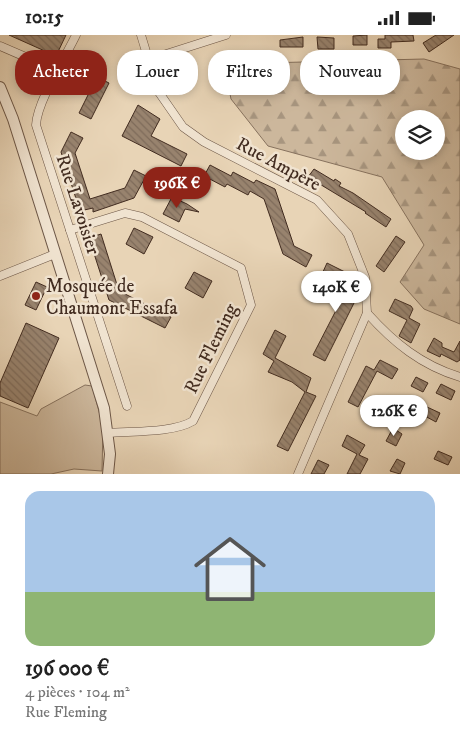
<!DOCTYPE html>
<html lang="fr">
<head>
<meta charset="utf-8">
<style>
	body { margin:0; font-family:"IM FELL DW Pica",serif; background:#f6f6f6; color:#222; height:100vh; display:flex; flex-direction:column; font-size:19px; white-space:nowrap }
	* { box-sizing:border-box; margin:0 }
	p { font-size:16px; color:#767676 }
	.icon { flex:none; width:28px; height:28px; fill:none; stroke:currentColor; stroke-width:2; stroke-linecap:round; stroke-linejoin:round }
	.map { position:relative; height:439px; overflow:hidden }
	.drawer { display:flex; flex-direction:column; background:#fff; flex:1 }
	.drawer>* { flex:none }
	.banner { position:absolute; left:15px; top:15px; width:430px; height:45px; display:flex; gap:10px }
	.controls { position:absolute; left:395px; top:75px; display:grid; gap:10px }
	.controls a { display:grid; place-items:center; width:50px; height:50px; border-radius:50%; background:#fff; box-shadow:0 2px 8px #0003; font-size:25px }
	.price { position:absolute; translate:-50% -42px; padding:0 11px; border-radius:18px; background:#fff; color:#222; font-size:16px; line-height:32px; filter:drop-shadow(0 1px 2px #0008) }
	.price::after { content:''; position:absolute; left:50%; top:30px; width:15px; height:11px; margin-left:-8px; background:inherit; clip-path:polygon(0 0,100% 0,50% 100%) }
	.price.active { background:#8f2418; color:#fff }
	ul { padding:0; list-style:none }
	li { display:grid; align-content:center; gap:10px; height:265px; padding:0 25px }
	li span { display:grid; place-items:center; height:155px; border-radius:15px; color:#555 }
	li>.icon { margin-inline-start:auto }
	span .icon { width:90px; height:90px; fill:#fffc; stroke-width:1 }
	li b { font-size:21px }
	.pill { padding:0 18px; border-radius:20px; background:#fff; box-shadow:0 2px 8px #0003; font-size:18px; line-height:45px }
	.pill.active { background:#8f2418; color:#fff }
	.status { display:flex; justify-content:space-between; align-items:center; height:35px; padding:0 25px; background:#fff; direction:ltr }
	.status svg { height:14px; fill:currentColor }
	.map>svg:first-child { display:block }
	.forest { fill:url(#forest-firs); stroke:#87725e; fill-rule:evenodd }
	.park { fill:#ccb79c; stroke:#87725e }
	.building { fill:url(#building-back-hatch); stroke:#422c20 }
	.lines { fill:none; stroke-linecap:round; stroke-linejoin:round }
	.minor-casing { stroke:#6c5646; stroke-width:9 }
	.tertiary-casing { stroke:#6c5646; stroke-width:12 }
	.minor { stroke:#f0e3d0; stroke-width:8 }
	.tertiary { stroke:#f0e3d0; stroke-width:10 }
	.poi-dot { fill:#8f2418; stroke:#f0e3d0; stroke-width:2 }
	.labels { text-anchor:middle; stroke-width:5; stroke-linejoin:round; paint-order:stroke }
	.street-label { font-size:19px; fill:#422c20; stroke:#f0e3d0 }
	.poi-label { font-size:19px; fill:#422c20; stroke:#f0e3d0; text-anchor:start }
</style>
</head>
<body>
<div class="status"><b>10:15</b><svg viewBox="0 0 49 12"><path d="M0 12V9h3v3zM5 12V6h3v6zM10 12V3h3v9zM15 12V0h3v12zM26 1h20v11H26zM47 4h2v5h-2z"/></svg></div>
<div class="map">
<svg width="460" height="439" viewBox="0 0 460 439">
	<defs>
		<pattern id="forest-firs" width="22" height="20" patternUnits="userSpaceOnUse" patternTransform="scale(1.25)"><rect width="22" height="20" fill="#ccb79c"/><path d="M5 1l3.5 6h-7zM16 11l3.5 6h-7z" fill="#a7957f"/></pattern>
		<pattern id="building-back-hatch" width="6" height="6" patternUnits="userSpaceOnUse" patternTransform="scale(1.25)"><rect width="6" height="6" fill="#98836e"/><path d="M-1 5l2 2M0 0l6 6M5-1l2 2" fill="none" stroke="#7e6b5a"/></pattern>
	</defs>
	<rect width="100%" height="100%" fill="#e8d4b6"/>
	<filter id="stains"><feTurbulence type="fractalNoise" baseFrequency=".004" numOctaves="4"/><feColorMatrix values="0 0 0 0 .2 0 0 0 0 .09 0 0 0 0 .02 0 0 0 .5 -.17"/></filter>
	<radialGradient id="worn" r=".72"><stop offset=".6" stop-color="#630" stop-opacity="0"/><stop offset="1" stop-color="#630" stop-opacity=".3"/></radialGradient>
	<path class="forest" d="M424 24 460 34V289L424 274 400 247 424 210 382 142 268 111 231 64 224 29ZM404 84H436V116H404Z"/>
	<path class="park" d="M85 350 92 351 103 391 102 436 74 434 51 439H0V367L37 381 41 374Z"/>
	<g class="building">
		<path d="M9 0H66L56 21Z"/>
		<path d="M367 0V10H353V1Z"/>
		<path d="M385 0H413L414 6 391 7V13H378V4H385Z"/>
		<path d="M436 0H454L429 17 423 8Z"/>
		<path d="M303 2V12H280V5Z"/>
		<path d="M317 2 334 3V14H318Z"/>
		<path d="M85 22 106 33 101 44 109 48 91 84 79 78 97 42 80 33Z"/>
		<path d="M138 70 160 84 151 101 187 119 181 131 122 101Z"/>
		<path d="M71 97 83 103 75 118 90 164 125 153 134 135 146 141 134 163 93 177V173L80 176 61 117Z"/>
		<path d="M210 130 231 141 233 137 254 148 256 145 275 154 294 211 312 220 306 232 283 219 264 164 250 156 248 160 227 149 225 152 204 141Z"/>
		<path d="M314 134 334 146 335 144 341 148 339 151 353 158 391 184 386 192 365 178 366 177 308 142Z"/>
		<path d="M172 162 187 169 199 177 185 174 179 187 163 179Z"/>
		<path d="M134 193 153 202 144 219 126 209Z"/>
		<path d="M101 199 119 256 171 282 165 293 109 265 89 203Z"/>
		<path d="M396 201 405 207 384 237 376 231Z"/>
		<path d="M327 228 351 240 347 254 358 260 325 326 313 320 347 254 332 242 322 239Z"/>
		<path d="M194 237 212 246 203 263 185 253Z"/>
		<path d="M36 247 47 252 36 275 25 270Z"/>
		<path d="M395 264 411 271 413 274 409 283 420 289 411 308 399 301 407 285 389 276Z"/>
		<path d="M26 288 59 303 28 373 0 361V348Z"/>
		<path d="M275 295 286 301 275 323 311 343 306 357 316 361 288 416 277 411 305 357 292 347 268 337 274 326 263 319Z"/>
		<path d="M434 303 442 308V312L454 317 460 306V325L457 327 441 319 440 322 427 316Z"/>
		<path d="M380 325 398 334 392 344 377 336 358 372 348 367 366 331 374 335Z"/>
		<path d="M416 342 428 348 423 357 411 351Z"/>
		<path d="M441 349 455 356 451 365 436 358Z"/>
		<path d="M407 371 414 374 408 388 400 384Z"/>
		<path d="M427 372 440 378 436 387 423 380Z"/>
		<path d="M393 393 402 399 396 411 386 406Z"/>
		<path d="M347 400 365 410 359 420 368 424 360 439H347L357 419 342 411Z"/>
		<path d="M438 416 452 422 448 430 434 424Z"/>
		<path d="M397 424 405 428 400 439 390 436Z"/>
		<path d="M318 425 329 430 324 439H311Z"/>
	</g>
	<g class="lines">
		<defs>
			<g id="minor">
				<path d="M76 0C65 23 37 67 36 90L127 371"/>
				<path d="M141 0 158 56 183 92 204 107 317 165 348 199 365 242 367 278 298 439"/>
				<path d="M0 11 58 36"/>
				<path d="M149 22 160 21 226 0"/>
				<path d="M70 195 125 178 142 182 241 233 251 270 193 386C173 398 133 396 108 398"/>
				<path d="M0 241 55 219"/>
				<path d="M367 278C394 308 421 330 460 342"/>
			</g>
			<path id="tertiary" d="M0 52 13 84 104 373 110 419 108 439"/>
		</defs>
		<use href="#minor" class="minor-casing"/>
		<use href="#tertiary" class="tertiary-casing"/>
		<use href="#minor" class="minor"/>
		<use href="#tertiary" class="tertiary"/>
	</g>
	<circle class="poi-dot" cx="36" cy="261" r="5"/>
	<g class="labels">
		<g class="street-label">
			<text transform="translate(279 128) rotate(28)" y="7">Rue Ampère</text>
			<text transform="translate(79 169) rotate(72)" y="7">Rue Lavoisier</text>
			<text transform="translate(210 313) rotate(-64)" y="7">Rue Fleming</text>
		</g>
		<g class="poi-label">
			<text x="46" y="257">Mosquée de<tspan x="46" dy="22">Chaumont Essafa</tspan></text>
		</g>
	</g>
	<rect width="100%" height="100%" filter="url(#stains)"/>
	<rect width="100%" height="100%" fill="url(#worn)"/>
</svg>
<div class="controls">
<a><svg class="icon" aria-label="layers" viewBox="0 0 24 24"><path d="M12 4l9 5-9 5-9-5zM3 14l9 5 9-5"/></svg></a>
</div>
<b class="price active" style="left:177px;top:174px">196K €</b>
<b class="price" style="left:336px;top:278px">140K €</b>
<b class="price" style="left:394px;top:402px">126K €</b>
<div class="banner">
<a class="pill active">Acheter</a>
<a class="pill">Louer</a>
<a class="pill">Filtres</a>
<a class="pill">Nouveau</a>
</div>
</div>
<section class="drawer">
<ul>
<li><span style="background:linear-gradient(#a9c7e8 65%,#8fb573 0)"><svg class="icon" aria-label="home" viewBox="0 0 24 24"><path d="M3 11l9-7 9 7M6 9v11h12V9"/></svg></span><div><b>196 000 €</b><p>4 pièces · 104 m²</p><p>Rue Fleming</p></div></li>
</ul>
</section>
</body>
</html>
